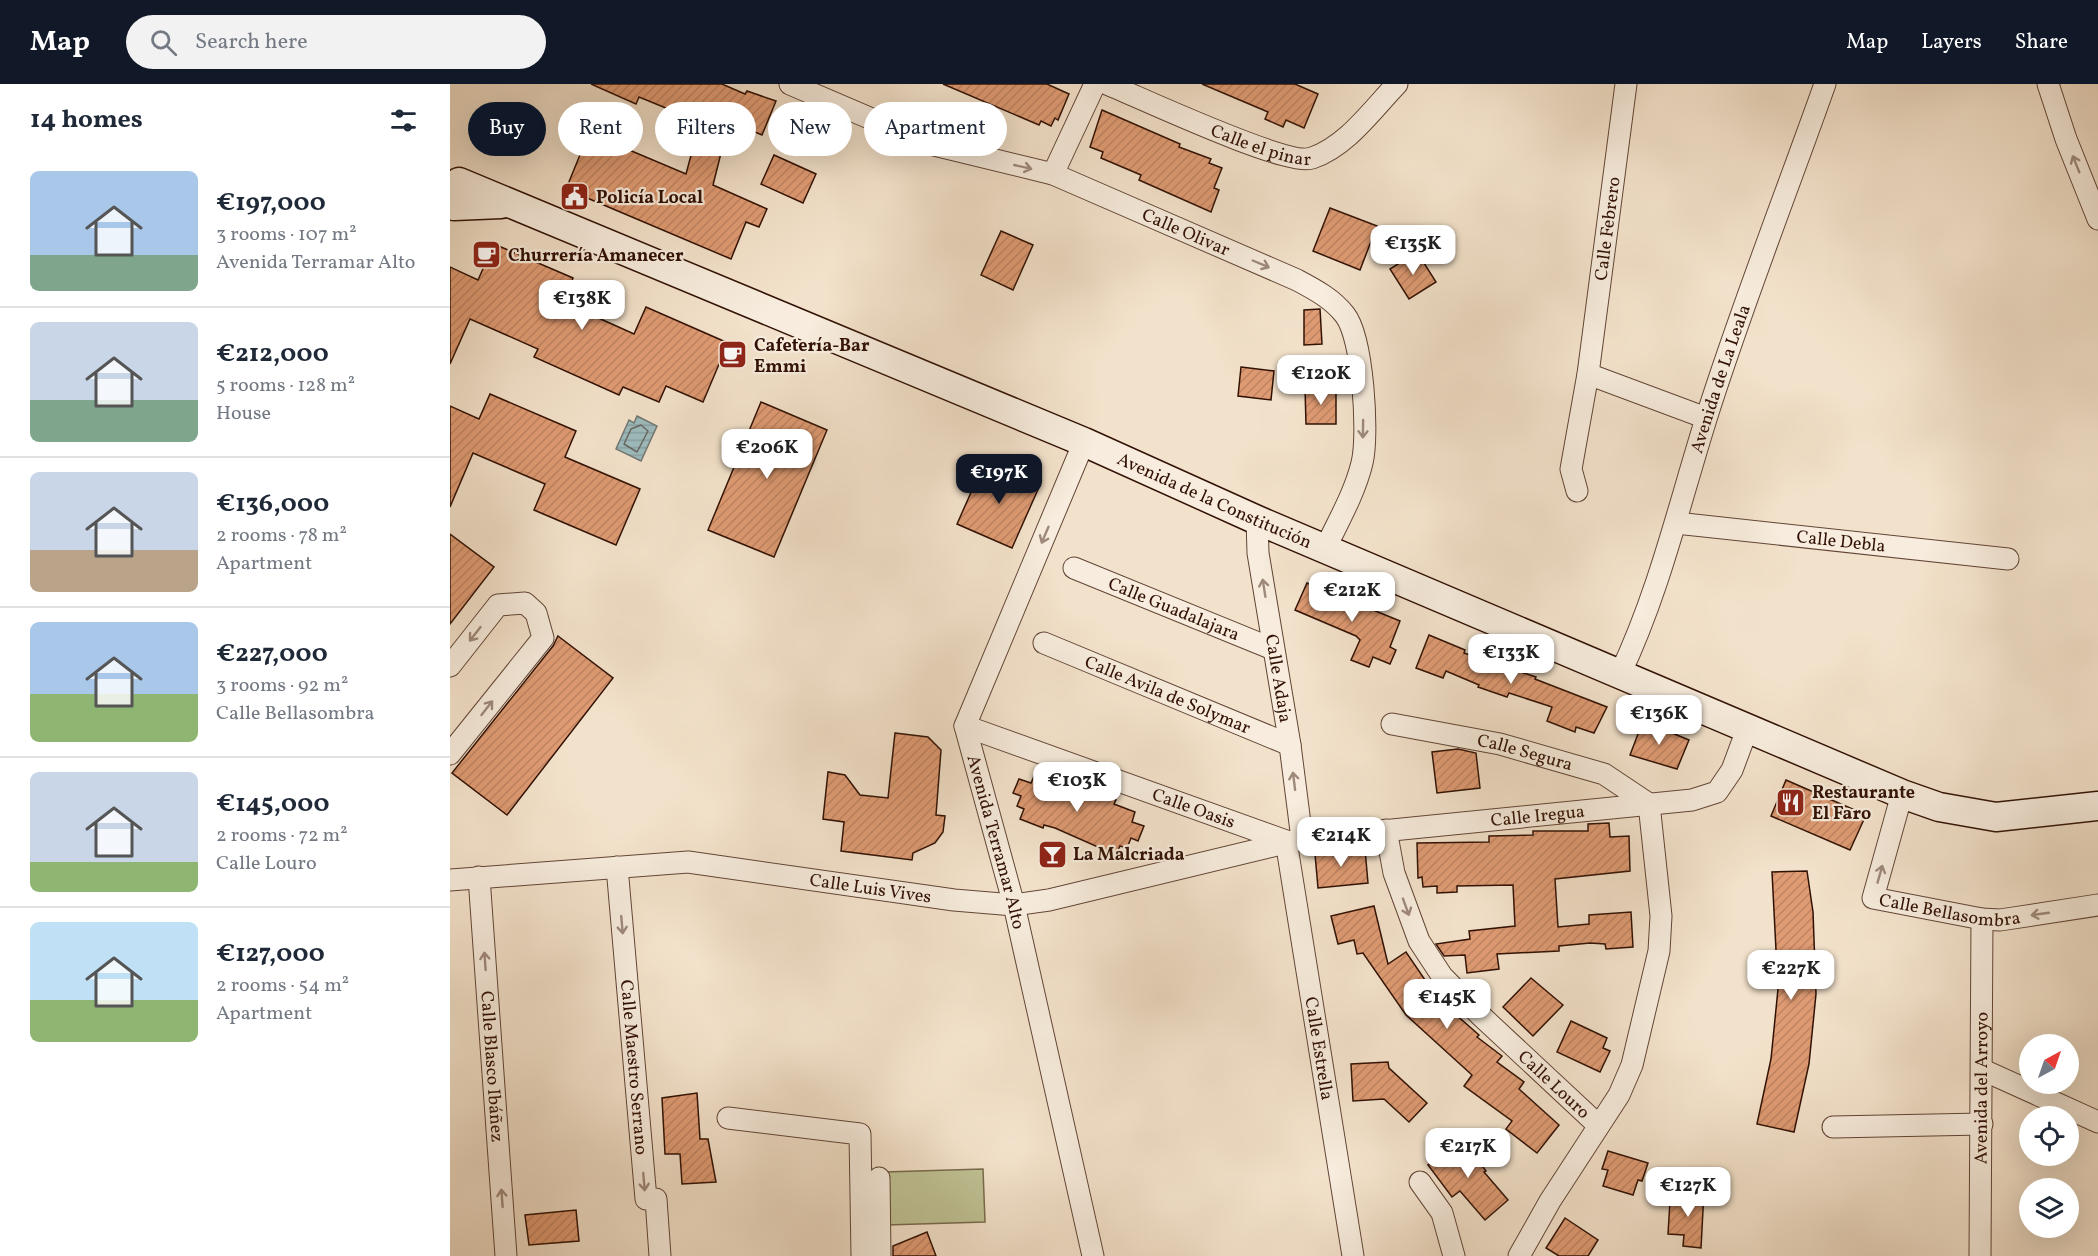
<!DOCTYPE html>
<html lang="en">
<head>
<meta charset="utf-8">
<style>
	body { margin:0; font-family:Vollkorn,serif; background:#f2f2f3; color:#1f2937; height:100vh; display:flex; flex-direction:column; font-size:22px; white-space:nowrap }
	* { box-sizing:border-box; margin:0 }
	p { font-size:20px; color:#747a83 }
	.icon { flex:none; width:33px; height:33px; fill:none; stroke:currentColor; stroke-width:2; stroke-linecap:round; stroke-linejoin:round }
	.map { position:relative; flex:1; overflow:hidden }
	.panel { display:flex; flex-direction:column; background:#fff; width:450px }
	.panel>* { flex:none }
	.banner { position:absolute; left:18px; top:18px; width:570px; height:54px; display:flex; gap:12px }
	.needle { width:39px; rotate:40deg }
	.fabs { position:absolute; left:1569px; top:950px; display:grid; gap:12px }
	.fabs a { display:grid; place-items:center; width:60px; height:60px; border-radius:50%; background:#fff; box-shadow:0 6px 24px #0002; font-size:30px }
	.price { position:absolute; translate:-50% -51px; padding:0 14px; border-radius:12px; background:#fff; color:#222; font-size:20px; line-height:39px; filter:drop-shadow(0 2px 3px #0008) }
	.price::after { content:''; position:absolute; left:50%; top:36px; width:18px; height:14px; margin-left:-9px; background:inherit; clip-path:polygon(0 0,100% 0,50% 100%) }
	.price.on { background:#111827; color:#fff }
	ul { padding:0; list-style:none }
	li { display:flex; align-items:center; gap:18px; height:150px; padding:0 30px }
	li+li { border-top:2px solid #e0e1e3 }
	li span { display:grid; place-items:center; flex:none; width:168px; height:120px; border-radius:9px; color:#555 }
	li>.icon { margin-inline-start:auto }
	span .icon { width:72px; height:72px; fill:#fffc; stroke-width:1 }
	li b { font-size:26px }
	h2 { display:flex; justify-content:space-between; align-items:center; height:72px; padding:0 30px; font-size:26px }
	.pill { padding:0 21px; border-radius:27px; background:#fff; box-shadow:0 6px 24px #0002; font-size:21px; line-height:54px }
	.pill.on { background:#111827; color:#fff }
	header { display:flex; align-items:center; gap:36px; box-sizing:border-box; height:84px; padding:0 30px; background:#111827; color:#fff }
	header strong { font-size:28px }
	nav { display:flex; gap:33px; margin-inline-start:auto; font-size:21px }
	.search { width:420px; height:54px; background:#f2f2f3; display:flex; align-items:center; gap:15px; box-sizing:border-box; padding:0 21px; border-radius:33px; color:#747a83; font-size:22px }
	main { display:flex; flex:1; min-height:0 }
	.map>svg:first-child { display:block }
	.pitch { fill:#bfc295; stroke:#786a4c; stroke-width:1.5 }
	.water { fill:url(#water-rules); stroke:#727874; stroke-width:1.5 }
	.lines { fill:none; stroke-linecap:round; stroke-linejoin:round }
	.shore { stroke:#676661; stroke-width:1.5 }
	.building { fill:url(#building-hatch); stroke:#311104; stroke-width:1.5 }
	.street-casing { stroke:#624536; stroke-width:23 }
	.secondary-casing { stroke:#311104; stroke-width:31 }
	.street { stroke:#f7ecdd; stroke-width:21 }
	.secondary { stroke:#f7ecdd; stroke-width:28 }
	.oneway { stroke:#9e897b }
	.labels { text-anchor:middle; stroke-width:4.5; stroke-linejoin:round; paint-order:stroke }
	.street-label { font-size:18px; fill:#311104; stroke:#f7ecdd }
	.poi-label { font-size:18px; font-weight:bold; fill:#311104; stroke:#f7ecdd; text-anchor:start }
</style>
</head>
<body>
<header>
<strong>Map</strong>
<div class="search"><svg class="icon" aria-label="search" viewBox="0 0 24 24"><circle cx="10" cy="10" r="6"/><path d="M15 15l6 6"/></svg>Search here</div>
<nav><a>Map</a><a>Layers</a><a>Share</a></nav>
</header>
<main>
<section class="panel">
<h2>14 homes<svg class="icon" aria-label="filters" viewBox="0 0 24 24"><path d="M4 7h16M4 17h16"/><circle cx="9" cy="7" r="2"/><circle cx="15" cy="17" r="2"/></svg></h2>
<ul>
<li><span style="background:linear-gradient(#a9c7e8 70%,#7fa58c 0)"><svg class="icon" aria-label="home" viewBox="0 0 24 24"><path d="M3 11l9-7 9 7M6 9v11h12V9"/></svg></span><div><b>€197,000</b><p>3 rooms · 107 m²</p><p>Avenida Terramar Alto</p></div></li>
<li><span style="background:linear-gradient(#c9d6e8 65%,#7fa58c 0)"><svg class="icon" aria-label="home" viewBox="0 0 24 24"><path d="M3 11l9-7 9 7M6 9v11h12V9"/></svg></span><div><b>€212,000</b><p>5 rooms · 128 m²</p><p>House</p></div></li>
<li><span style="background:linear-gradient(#c9d6e8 65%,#b9a48a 0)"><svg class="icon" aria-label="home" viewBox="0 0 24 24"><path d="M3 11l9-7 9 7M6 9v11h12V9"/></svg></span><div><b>€136,000</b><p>2 rooms · 78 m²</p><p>Apartment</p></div></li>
<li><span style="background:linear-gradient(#a9c7e8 60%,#8fb573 0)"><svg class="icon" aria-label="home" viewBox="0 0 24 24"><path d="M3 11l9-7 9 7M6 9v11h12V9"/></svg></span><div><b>€227,000</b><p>3 rooms · 92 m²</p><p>Calle Bellasombra</p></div></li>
<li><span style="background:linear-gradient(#c9d6e8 75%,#8fb573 0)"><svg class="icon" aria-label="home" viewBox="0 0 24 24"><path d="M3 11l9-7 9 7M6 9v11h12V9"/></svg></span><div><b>€145,000</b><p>2 rooms · 72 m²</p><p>Calle Louro</p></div></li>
<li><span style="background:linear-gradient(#bfe0f5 65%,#8fb573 0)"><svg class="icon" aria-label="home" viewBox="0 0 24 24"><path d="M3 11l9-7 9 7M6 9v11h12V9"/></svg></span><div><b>€127,000</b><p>2 rooms · 54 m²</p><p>Apartment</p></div></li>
</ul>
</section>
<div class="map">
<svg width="1648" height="1172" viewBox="0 0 1648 1172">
	<defs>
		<pattern id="water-rules" width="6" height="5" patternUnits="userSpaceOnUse" patternTransform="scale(1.5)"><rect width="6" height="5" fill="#9dbcbe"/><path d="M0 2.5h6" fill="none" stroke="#88a1a2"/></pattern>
		<pattern id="building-hatch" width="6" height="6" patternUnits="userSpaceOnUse" patternTransform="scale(1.5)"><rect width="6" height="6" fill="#df9b73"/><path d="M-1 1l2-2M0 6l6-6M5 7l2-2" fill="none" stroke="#c08462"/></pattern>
	</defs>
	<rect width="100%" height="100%" fill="#f3e2cb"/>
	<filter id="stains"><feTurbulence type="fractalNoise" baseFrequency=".00333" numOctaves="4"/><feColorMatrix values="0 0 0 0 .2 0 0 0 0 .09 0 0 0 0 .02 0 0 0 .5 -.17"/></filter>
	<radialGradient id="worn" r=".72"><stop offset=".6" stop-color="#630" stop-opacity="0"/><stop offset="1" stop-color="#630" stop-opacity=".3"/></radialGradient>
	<path class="pitch" d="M533 1085 535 1138 436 1141 434 1088Z"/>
	<path class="water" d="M187 332 207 342 191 377 166 365 179 336 184 339Z"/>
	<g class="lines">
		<path class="shore" d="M191 341 198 347 187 368 174 360 181 345Z"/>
	</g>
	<g class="building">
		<path d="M141 0H272L295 10 297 7 326 17 312 51 279 37 263 101 317 125 309 143 296 138 281 175 116 105 139 49 236 90 250 38 189 13 186 20Z"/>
		<path d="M493 0H597L619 10 608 36 605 34 601 42 591 37 589 41Z"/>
		<path d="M752 0H845L868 10 854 44 836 36 833 43 815 35 818 28Z"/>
		<path d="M652 26 730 60 729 63 761 75 759 79 772 84 764 104 769 106 761 128 689 96 691 91 651 74 653 68 640 63Z"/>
		<path d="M324 71 366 90 353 119 311 100Z"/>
		<path d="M880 124 927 142 910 186 863 167Z"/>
		<path d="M551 147 583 161 563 206 531 191Z"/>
		<path d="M44 160 123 194 113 218 184 250 196 223 278 259 253 318 216 302 209 318 173 303 169 311 84 273 88 265 20 235 0 280V183L28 196Z"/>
		<path d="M967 168 986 198 959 215 940 185Z"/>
		<path d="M870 225 872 260 854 261V226Z"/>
		<path d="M791 283 824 287 821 316 788 312Z"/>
		<path d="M886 303V340H856L855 304Z"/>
		<path d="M40 310 126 347 115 373 190 405 166 461 84 426 95 400 23 369 0 423V322L29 335Z"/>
		<path d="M311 318 377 346 324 473 258 446Z"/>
		<path d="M535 377 590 401 562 464 507 440Z"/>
		<path d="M0 450 44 483 0 540Z"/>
		<path d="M857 499 950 537 940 563 946 566 940 580 923 573 919 583 901 576 910 556 906 552 845 526Z"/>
		<path d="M979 551 1015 566 1014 569 1086 593 1085 595 1157 623 1144 649 1126 643 1125 648 1097 637 1102 623 1059 609 1057 613 1028 603 1029 601 996 587 993 594 966 584Z"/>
		<path d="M108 552 163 594 57 731 2 689 103 562Z"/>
		<path d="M1193 637 1239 656 1227 685 1180 671Z"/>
		<path d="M445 649 478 653 491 666 486 731 495 732 493 748 485 759 463 769 462 776 391 767 394 738 373 735 378 688 395 691 410 711 438 714Z"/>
		<path d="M1008 665 1026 669 1030 704 987 709 982 668Z"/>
		<path d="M585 690 606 698 607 694 666 716 664 720 685 728 682 738 694 742 688 757 681 754 677 764 670 762 666 771 605 744 594 741 593 744 570 735 574 725 567 722 571 712 563 709 569 695 581 699Z"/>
		<path d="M1336 696 1416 731 1400 766 1321 732Z"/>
		<path d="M1159 739 1160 753 1179 752 1180 787 1105 795 1108 843 1139 840V831L1181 828 1183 863 1156 865 1155 860 1140 859 1109 862V867L1047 870 1049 885 1017 889 1015 871 994 872 986 860 1020 855 1019 847 1065 842 1063 801 1007 802V808L987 809V802L973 803 972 793 968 794 967 759 1039 758V752L1083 751V747H1138V740Z"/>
		<path d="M915 765 918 799 868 804 865 770Z"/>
		<path d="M1357 787 1363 828 1366 910 1359 980 1344 1048 1307 1040 1321 975 1328 905 1322 788Z"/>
		<path d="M924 822 938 880 956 868 988 915 1029 951 1027 953 1052 972 1047 978 1074 998 1069 1005 1109 1041 1087 1069 1056 1045 1062 1037 1014 1002 1022 991 956 931 913 869 907 870 904 856 888 860 881 832Z"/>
		<path d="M1081 894 1113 921 1083 952 1053 923Z"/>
		<path d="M1121 937 1157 954 1153 964 1160 967 1150 988 1107 968Z"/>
		<path d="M938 978 939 984 977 1019 959 1038 934 1015 903 1017 901 980Z"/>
		<path d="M247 1009 250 1055H258L266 1098 232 1100 230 1070H215L212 1014Z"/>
		<path d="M1012 1055 1036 1087 1034 1088 1058 1116 1035 1136 1010 1107 1002 1113 978 1081Z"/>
		<path d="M1158 1067 1198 1079 1192 1097 1188 1096 1183 1111 1153 1102 1158 1086 1152 1085Z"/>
		<path d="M1236 1106 1254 1107 1251 1164 1233 1162 1234 1151 1218 1150 1220 1117 1235 1118Z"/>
		<path d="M126 1126 129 1157 79 1161 75 1131Z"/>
		<path d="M1115 1134 1148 1156 1138 1172H1109L1096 1164Z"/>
		<path d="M477 1148 486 1172H443V1162Z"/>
	</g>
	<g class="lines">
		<defs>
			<g id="street">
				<path id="s1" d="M340 0 480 60 603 90 847 196C864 205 883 215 895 231 913 254 919 351 912 379 905 408 889 436 876 463"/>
				<path id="s2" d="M657 0C689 13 837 83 862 74 897 62 922 26 947 0"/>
				<path d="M1598 0 1616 55 1648 135"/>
				<path d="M603 90 645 0"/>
				<path d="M1138 290 1256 334"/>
				<path id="s3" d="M634 358 515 642 564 821 643 1172"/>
				<path id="s4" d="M1127 407 1121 385 1138 290 1176 0"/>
				<path id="s5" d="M807 436 808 469 840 661 852 755"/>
				<path id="s6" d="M1226 439 1558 475"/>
				<path id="s7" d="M624 484 823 565"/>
				<path id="s8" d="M594 559 840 661"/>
				<path d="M0 582 48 521 75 519 86 529 93 554 0 670"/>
				<path id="s9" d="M1170 590C1209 508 1229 421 1256 335 1291 224 1336 110 1375 0"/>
				<path id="s10" d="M942 640 1050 660 1154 690 1199 720 1211 832 1209 867 1182 981 1169 1011 1100 1117 1069 1172"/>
				<path id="s11" d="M515 642 836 757"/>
				<path id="s12" d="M1452 710 1423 814 1532 835 1550 836 1648 821"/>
				<path id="s13" d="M936 746 944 789 969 857 992 892 1029 930 1148 1041"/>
				<path id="s14" d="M836 757 903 1172"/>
				<path id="s15" d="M167 783 196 1115H206L210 1172"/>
				<path id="s16" d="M29 793 56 1172"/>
				<path id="s17" d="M0 796 238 778 504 816 564 821 599 816 852 755 1242 716 1267 708 1282 686 1298 643"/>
				<path d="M1533 986 1648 1038"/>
				<path d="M278 1034 410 1050 412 1172"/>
				<path d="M1383 1043 1532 1040"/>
				<path d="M429 1094 430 1172"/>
				<path d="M970 1098 992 1129 1004 1172"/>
				<path id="s18" d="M1530 1172 1532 835"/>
			</g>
			<g id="secondary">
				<path id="s19" d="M9 98 634 358 807 436 1452 710 1489 723 1546 733 1648 722"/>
				<path d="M4 122 51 120"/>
			</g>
		</defs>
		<use href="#street" class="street-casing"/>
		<use href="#secondary" class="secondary-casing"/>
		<use href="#street" class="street"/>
		<use href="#secondary" class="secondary"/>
	</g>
	<defs><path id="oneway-shaft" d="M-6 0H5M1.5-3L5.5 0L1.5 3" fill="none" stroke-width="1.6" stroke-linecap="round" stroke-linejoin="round" transform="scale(1.5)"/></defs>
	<g class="oneway">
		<use href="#oneway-shaft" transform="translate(1626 80) rotate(-112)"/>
		<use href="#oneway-shaft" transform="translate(573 83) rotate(13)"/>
		<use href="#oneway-shaft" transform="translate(811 180) rotate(23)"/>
		<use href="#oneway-shaft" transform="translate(913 345) rotate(91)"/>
		<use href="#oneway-shaft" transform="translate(595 451) rotate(113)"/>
		<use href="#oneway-shaft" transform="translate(814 504) rotate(-99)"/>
		<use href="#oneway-shaft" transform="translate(25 550) rotate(128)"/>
		<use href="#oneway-shaft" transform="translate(37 624) rotate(-52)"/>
		<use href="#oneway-shaft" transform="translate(844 697) rotate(-97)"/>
		<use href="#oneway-shaft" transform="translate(1430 790) rotate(-74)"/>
		<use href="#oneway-shaft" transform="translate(956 823) rotate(70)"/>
		<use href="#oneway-shaft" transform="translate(1590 830) rotate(172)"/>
		<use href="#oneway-shaft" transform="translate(172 841) rotate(85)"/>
		<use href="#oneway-shaft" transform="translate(35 877) rotate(-94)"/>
		<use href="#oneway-shaft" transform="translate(194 1098) rotate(85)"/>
		<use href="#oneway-shaft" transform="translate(52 1114) rotate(-94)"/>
	</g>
	<defs>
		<symbol id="civic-square" viewBox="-11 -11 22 22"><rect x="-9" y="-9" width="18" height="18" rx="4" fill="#8f2418" stroke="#f7ecdd"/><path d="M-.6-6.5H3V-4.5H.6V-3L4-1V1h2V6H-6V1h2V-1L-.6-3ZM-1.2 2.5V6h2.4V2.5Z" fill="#fff"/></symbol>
		<symbol id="cafe-square" viewBox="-11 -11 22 22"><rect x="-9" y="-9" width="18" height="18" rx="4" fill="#8f2418" stroke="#f7ecdd"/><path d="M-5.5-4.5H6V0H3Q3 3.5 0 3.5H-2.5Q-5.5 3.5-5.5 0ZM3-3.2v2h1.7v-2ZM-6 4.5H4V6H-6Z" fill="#fff"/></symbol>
		<symbol id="restaurant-square" viewBox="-11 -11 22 22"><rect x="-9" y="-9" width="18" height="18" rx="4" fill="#8f2418" stroke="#f7ecdd"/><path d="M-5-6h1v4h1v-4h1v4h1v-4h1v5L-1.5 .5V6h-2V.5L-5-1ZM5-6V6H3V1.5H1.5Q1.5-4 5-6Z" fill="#fff"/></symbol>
		<symbol id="bar-square" viewBox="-11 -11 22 22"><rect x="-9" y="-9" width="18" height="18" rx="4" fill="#8f2418" stroke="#f7ecdd"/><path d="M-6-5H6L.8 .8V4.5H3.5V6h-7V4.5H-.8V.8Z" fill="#fff"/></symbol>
	</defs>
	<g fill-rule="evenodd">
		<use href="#civic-square" x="108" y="96" width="33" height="33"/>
		<use href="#cafe-square" x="20" y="154" width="33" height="33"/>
		<use href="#cafe-square" x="266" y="254" width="33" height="33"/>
		<use href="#restaurant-square" x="1324" y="702" width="33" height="33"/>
		<use href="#bar-square" x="586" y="754" width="33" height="33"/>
	</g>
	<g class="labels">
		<g class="street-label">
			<text dy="6" stroke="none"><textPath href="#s2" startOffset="166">Calle el pinar</textPath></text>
			<text dy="6" stroke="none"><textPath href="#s4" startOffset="266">Calle Febrero</textPath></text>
			<text dy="6" stroke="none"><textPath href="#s1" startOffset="424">Calle Olivar</textPath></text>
			<text dy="6" stroke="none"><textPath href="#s9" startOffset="312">Avenida de La Leala</textPath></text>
			<text dy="6" stroke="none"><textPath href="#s19" startOffset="820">Avenida de la Constitución</textPath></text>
			<text dy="6" stroke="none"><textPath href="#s6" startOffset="166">Calle Debla</textPath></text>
			<text dy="6" stroke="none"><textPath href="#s7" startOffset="108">Calle Guadalajara</textPath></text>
			<text dy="6" stroke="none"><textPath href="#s5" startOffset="160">Calle Adaja</textPath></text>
			<text dy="6" stroke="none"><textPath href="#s8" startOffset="134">Calle Avila de Solymar</textPath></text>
			<text dy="6" stroke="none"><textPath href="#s10" startOffset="136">Calle Segura</textPath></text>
			<text dy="6" stroke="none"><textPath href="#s11" startOffset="243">Calle Oasis</textPath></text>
			<text dy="6" stroke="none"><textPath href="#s17" startOffset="1100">Calle Iregua</textPath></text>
			<text dy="6" stroke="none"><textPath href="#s3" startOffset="428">Avenida Terramar Alto</textPath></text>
			<text dy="6" stroke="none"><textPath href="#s17" startOffset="423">Calle Luis Vives</textPath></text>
			<text dy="6" stroke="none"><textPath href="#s12" startOffset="186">Calle Bellasombra</textPath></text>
			<text dy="6" stroke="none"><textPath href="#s14" startOffset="210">Calle Estrella</textPath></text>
			<text dy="6" stroke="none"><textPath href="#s16" startOffset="190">Calle Blasco Ibáñez</textPath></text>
			<text dy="6" stroke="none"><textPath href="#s15" startOffset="201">Calle Maestro Serrano</textPath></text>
			<text dy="6" stroke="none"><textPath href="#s13" startOffset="314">Calle Louro</textPath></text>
			<text dy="6" stroke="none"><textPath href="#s18" startOffset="168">Avenida del Arroyo</textPath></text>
		</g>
		<g class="poi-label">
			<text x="146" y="119">Policía Local</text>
			<text x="58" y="177">Churrería Amanecer</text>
			<text x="304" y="267">Cafetería-Bar<tspan x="304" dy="21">Emmi</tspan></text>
			<text x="1362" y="714">Restaurante<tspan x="1362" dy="21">El Faro</tspan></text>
			<text x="623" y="776">La Malcriada</text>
		</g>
	</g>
	<rect width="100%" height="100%" filter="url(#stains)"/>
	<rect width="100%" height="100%" fill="url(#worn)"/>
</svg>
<div class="fabs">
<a><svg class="needle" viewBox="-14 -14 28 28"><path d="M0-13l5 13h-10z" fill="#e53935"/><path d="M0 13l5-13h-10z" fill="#747a83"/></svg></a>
<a><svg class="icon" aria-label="locate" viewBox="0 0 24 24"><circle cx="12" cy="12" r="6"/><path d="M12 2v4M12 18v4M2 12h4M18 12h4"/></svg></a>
<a><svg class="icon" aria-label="layers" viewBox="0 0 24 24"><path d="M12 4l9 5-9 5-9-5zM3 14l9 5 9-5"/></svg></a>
</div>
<b class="price" style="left:963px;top:192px">€135K</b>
<b class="price" style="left:132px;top:247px">€138K</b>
<b class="price" style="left:871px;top:322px">€120K</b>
<b class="price" style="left:317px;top:396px">€206K</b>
<b class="price on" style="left:549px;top:421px">€197K</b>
<b class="price" style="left:902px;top:539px">€212K</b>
<b class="price" style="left:1061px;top:601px">€133K</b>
<b class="price" style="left:1209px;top:662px">€136K</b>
<b class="price" style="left:627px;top:729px">€103K</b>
<b class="price" style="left:891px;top:784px">€214K</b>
<b class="price" style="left:1341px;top:917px">€227K</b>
<b class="price" style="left:997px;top:946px">€145K</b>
<b class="price" style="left:1018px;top:1095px">€217K</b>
<b class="price" style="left:1238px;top:1134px">€127K</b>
<div class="banner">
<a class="pill on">Buy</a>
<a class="pill">Rent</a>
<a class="pill">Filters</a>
<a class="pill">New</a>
<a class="pill">Apartment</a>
</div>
</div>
</main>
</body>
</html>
